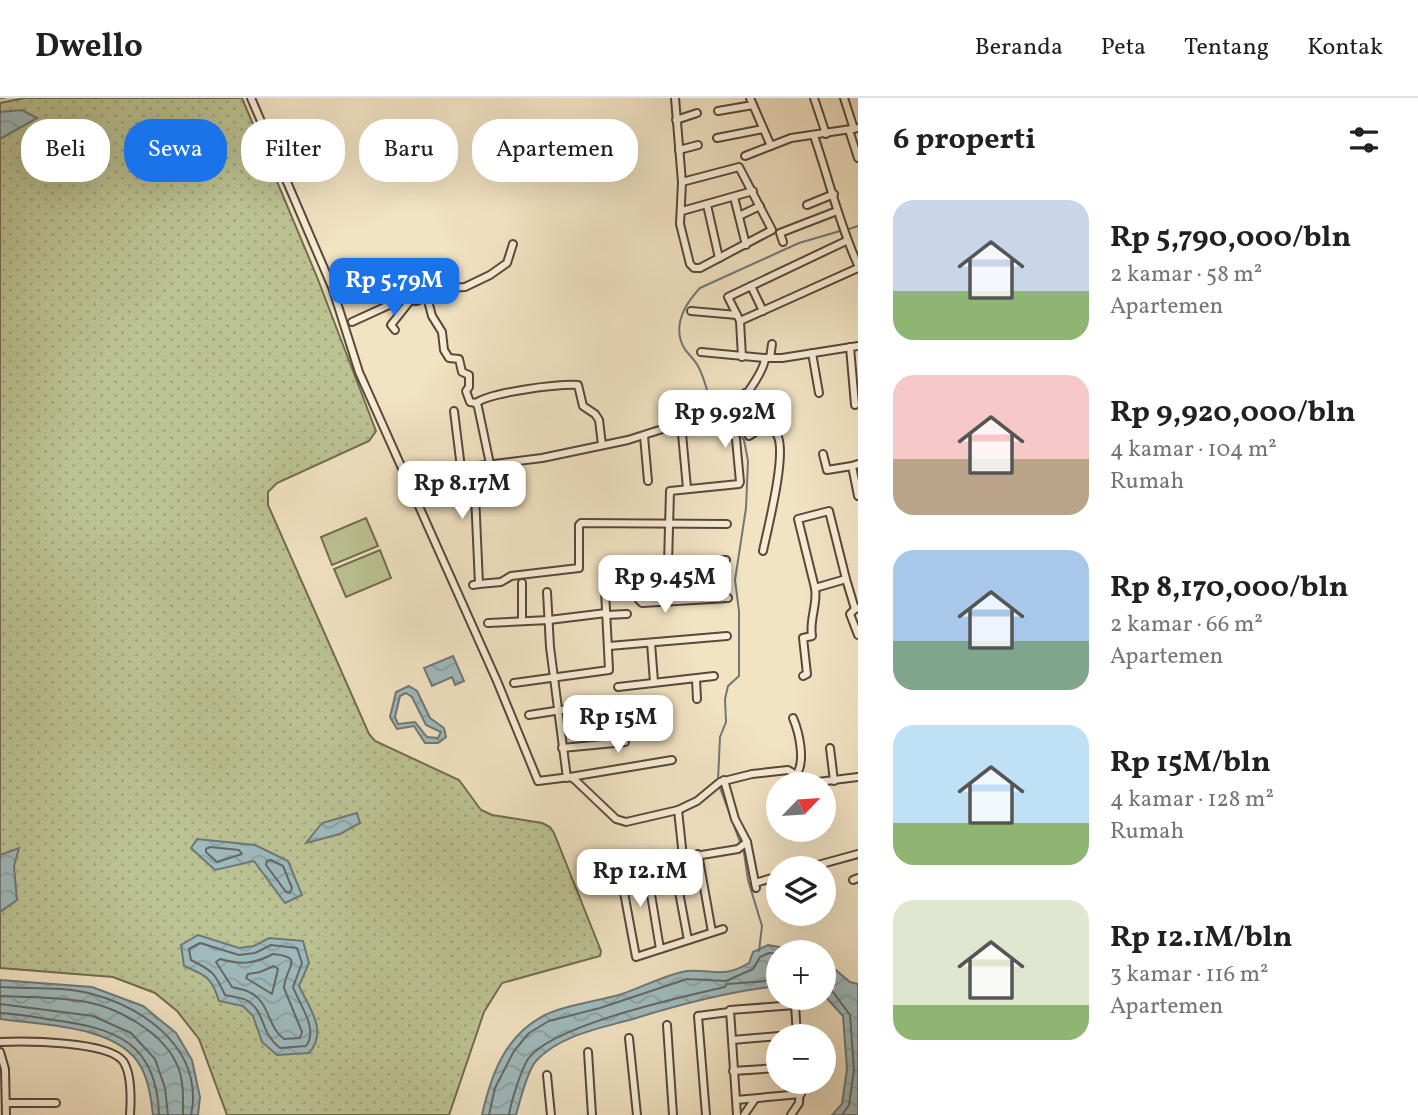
<!DOCTYPE html>
<html lang="id">
<head>
<meta charset="utf-8">
<style>
	body { margin:0; font-family:Vollkorn,serif; background:#f2f2f2; color:#202124; height:100vh; display:flex; flex-direction:column; font-size:26px; white-space:nowrap }
	* { box-sizing:border-box; margin:0 }
	p { font-size:23px; color:#757577 }
	.icon { flex:none; width:38px; height:38px; fill:none; stroke:currentColor; stroke-width:2; stroke-linecap:round; stroke-linejoin:round }
	.map { position:relative; flex:1; overflow:hidden }
	.panel { display:flex; flex-direction:column; background:#fff; width:560px }
	.panel>* { flex:none }
	.hud { position:absolute; left:21px; top:21px; width:665px; height:63px; display:flex; gap:14px }
	.needle { width:46px; rotate:65deg }
	.buttons { position:absolute; left:766px; top:674px; display:grid; gap:14px }
	.buttons a { display:grid; place-items:center; width:70px; height:70px; border-radius:50%; background:#fff; box-shadow:0 7px 28px #0002; font-size:35px }
	.price { position:absolute; translate:-50% -60px; padding:0 16px; border-radius:14px; background:#fff; color:#222; font-size:23px; line-height:46px; filter:drop-shadow(0 2px 4px #0008) }
	.price::after { content:''; position:absolute; left:50%; top:42px; width:21px; height:16px; margin-left:-10px; background:inherit; clip-path:polygon(0 0,100% 0,50% 100%) }
	.price.selected { background:#1a73e8; color:#fff }
	ul { padding:0; list-style:none }
	li { display:flex; align-items:center; gap:21px; height:175px; padding:0 35px }
	li span { display:grid; place-items:center; flex:none; width:196px; height:140px; border-radius:21px; color:#555 }
	li>.icon { margin-inline-start:auto }
	span .icon { width:84px; height:84px; fill:#fffc; stroke-width:1 }
	li b { font-size:30px }
	h2 { display:flex; justify-content:space-between; align-items:center; height:84px; padding:0 35px; font-size:30px }
	.tag { padding:0 24px; border-radius:28px; background:#fff; box-shadow:0 7px 28px #0002; font-size:24px; line-height:63px }
	.tag.selected { background:#1a73e8; color:#fff }
	header { display:flex; align-items:center; gap:42px; box-sizing:border-box; height:98px; padding:0 35px; background:#fff; border-bottom:2px solid #e0e0e0 }
	header strong { font-size:33px }
	nav { display:flex; gap:38px; margin-inline-start:auto; font-size:24px }
	main { display:flex; flex:1; min-height:0 }
	.map>svg:first-child { display:block }
	.grass { fill:url(#grass-dots); stroke:#726c4e; stroke-width:2 }
	.park { fill:#bcc393; stroke:#726c4e; stroke-width:2 }
	.water { fill:url(#water-waves); stroke:#6f7876; stroke-width:2; fill-rule:evenodd }
	.lines { fill:none; stroke-linecap:round; stroke-linejoin:round }
	.shore { stroke:#646864; stroke-width:2 }
	.stream { stroke:#6f7876; stroke-width:2 }
	.minor-casing { stroke:#5a4838; stroke-width:10 }
	.minor { stroke:#f7edd8; stroke-width:6 }
</style>
</head>
<body>
<header>
<strong>Dwello</strong>
<nav><a>Beranda</a><a>Peta</a><a>Tentang</a><a>Kontak</a></nav>
</header>
<main>
<div class="map">
<svg width="858" height="1017" viewBox="0 0 858 1017">
	<defs>
		<pattern id="grass-dots" width="8" height="8" patternUnits="userSpaceOnUse" patternTransform="scale(1.75)"><rect width="8" height="8" fill="#bcc393"/><path d="M2 2h.1M6 6h.1" fill="none" stroke="#a2a77d" stroke-width="1.8" stroke-linecap="round"/></pattern>
		<pattern id="water-waves" width="16" height="10" patternUnits="userSpaceOnUse" patternTransform="scale(1.75)"><rect width="16" height="10" fill="#9fbbbe"/><path d="M0 5q4-4 8 0t8 0" fill="none" stroke="#89a0a2"/></pattern>
	</defs>
	<rect width="100%" height="100%" fill="#f2e3c3"/>
	<filter id="stains"><feTurbulence type="fractalNoise" baseFrequency=".00286" numOctaves="4"/><feColorMatrix values="0 0 0 0 .2 0 0 0 0 .09 0 0 0 0 .02 0 0 0 .5 -.17"/></filter>
	<radialGradient id="worn" r=".72"><stop offset=".6" stop-color="#630" stop-opacity="0"/><stop offset="1" stop-color="#630" stop-opacity=".3"/></radialGradient>
	<path class="grass" d="M25 0H242L317 179 376 333 369 343 277 385 268 394V407L369 636 375 643 459 682 481 712 492 717 542 725 550 729 554 735 601 853 600 858 502 885 484 914 449 1017H227L199 941 177 913 155 895 113 879 0 870V5Z"/>
	<g class="park">
		<path d="M366 420 378 448 332 467 321 439Z"/>
		<path d="M380 452 391 480 346 499 334 471Z"/>
	</g>
	<g class="water">
		<path d="M22 12 37 20 0 41V14Z"/>
		<path d="M453 558 464 583 455 587 452 579 432 588 424 570Z"/>
		<path d="M409 588 417 593 430 620 444 630 446 639 438 645H425L414 628 397 631 390 619 396 594ZM406 595 412 599 426 627 441 634 438 640 427 639 415 624 398 626 395 619 400 598Z"/>
		<path d="M357 715 360 725 340 736 306 745 322 725Z"/>
		<path d="M197 741 255 747 288 763 302 797 285 805 254 763 215 772 191 750Z"/>
		<path d="M19 750 14 768 17 802 0 814V757Z"/>
		<path d="M198 837 239 850 254 848 269 840 303 843 309 865 299 888C310 911 328 933 309 955L277 957 262 944 253 918 243 908 219 903C212 880 206 877 184 868L181 847Z"/>
		<path d="M768 847 807 854H779V888C729 893 681 906 633 921 601 930 560 937 536 963 527 973 520 1003 516 1017H482C491 977 505 937 545 917 565 907 599 903 622 896 640 890 670 875 687 873 713 871 722 881 749 865L753 854Z"/>
		<path d="M824 862 850 884 858 886V1017H832L842 1006 847 971 843 918 824 897Z"/>
		<path d="M0 882 92 889 143 908 176 935 192 962 200 999 198 1017H153C151 1001 149 984 141 969 119 927 41 927 0 921Z"/>
	</g>
	<g class="lines">
		<g class="shore">
			<path d="M210 749 239 752 242 756 217 764 206 754V751Z"/>
			<path d="M271 762 283 768 292 790 290 795 286 794 266 767 267 763Z"/>
			<path d="M200 845 239 857 255 855 271 847 297 850 302 865 293 889C299 906 319 931 306 948L280 950C260 935 266 915 248 903 242 899 232 899 225 897 215 875 213 873 191 862L189 851Z"/>
			<path d="M273 856C306 859 285 869 284 890L302 934 300 940 284 941C267 929 270 903 249 894 244 891 237 891 232 889L216 864 220 861C241 867 254 866 273 856Z"/>
			<path d="M274 868 278 871 272 896 246 880 248 876 260 874Z"/>
			<path d="M0 889C30 891 63 888 92 896 141 909 194 945 193 1001 193 1006 192 1012 191 1017"/>
			<path d="M824 892 833 894 850 917 854 972 849 1007 842 1017"/>
			<path d="M0 898C29 899 59 899 87 904 121 911 165 936 178 969 184 984 183 1001 183 1017"/>
			<path d="M0 906 93 918 131 935 155 961 165 990 168 1017"/>
			<path d="M0 915C18 916 36 919 53 922 116 930 157 945 159 1017"/>
			<path d="M489 1017 495 990 514 953 529 935 549 923 600 910 687 881 726 883 753 871 760 859 769 855 779 856"/>
			<path d="M509 1017C511 1004 521 972 528 961 552 927 682 899 725 889L727 886 779 882"/>
		</g>
		<g class="stream">
			<path d="M0 0H4"/>
			<path d="M846 132 858 128"/>
			<path d="M724 317C704 299 709 290 699 270 695 261 687 256 683 248 673 227 685 206 700 190L799 145 840 133"/>
			<path d="M718 682 720 639 726 624 725 601 728 588 739 578V513L735 482 746 410 748 363 744 342 729 320"/>
			<path d="M719 687 744 755 748 782 762 828 759 853"/>
		</g>
		<defs>
			<g id="minor">
				<path d="M251 0 332 189 359 274 497 583 538 683 570 679 574 681 616 721 626 724 678 712 697 703 720 684 752 676 788 672 810 685 858 679"/>
				<path d="M675 0 682 84 680 126 690 166 694 170H700L772 132 739 69 682 84"/>
				<path d="M750 0 771 48"/>
				<path d="M814 0 826 36"/>
				<path d="M844 0 854 31"/>
				<path d="M718 13 753 7"/>
				<path d="M676 22 697 15"/>
				<path d="M849 32 858 60"/>
				<path d="M814 38C829 81 839 126 858 167"/>
				<path d="M717 40 763 31"/>
				<path d="M679 52 698 47"/>
				<path d="M745 58 791 40 858 30"/>
				<path d="M734 99 746 147"/>
				<path d="M707 107 719 160"/>
				<path d="M807 107 834 96"/>
				<path d="M682 113 753 93"/>
				<path d="M739 118 760 108"/>
				<path d="M783 144 780 135 837 113"/>
				<path d="M751 188 763 213"/>
				<path d="M427 199 432 218 442 234 444 252 449 260 459 261 462 274 469 277V289L466 293 470 304 476 305 478 309 490 366"/>
				<path d="M691 213 737 217"/>
				<path d="M740 223 858 170"/>
				<path d="M352 224 400 202 417 203 447 190 465 189 490 177 507 165 513 146"/>
				<path d="M395 232 391 227 410 203"/>
				<path d="M850 249 855 307"/>
				<path d="M701 254 765 260"/>
				<path d="M812 255 819 295"/>
				<path d="M742 259 740 223 728 199 846 143"/>
				<path d="M770 260 772 246"/>
				<path d="M745 295C756 308 771 324 778 339 786 359 768 429 763 453"/>
				<path d="M476 305C491 294 558 286 578 287L583 308 595 316 599 322 602 347"/>
				<path d="M454 313 461 370"/>
				<path d="M681 325 687 390"/>
				<path d="M644 338 648 383"/>
				<path d="M749 338 768 326"/>
				<path d="M823 356 827 372 852 368"/>
				<path d="M858 366 852 368 858 398"/>
				<path d="M471 369 475 397 479 486 473 487"/>
				<path d="M416 370H461L542 360 628 342 697 320 723 322C735 315 765 273 765 260H782L858 248"/>
				<path d="M668 466 670 393 739 386 740 384 736 341 725 321"/>
				<path d="M846 481 829 413 798 421 815 490 846 481 855 511 858 510"/>
				<path d="M522 485V523"/>
				<path d="M479 486 501 484 511 478 579 470V427L581 425 727 426"/>
				<path d="M639 486V502L642 505 728 500"/>
				<path d="M547 494 550 549 567 680"/>
				<path d="M855 511 850 516 858 537"/>
				<path d="M606 517 627 516"/>
				<path d="M488 525 549 522 606 515"/>
				<path d="M651 545 654 584"/>
				<path d="M609 548 727 538"/>
				<path d="M803 578 807 576 803 540 812 538C809 521 818 506 815 490"/>
				<path d="M696 581 697 601"/>
				<path d="M514 585 609 572 605 492 608 489 639 486 641 466 726 462"/>
				<path d="M618 589 714 578"/>
				<path d="M529 617 587 608 597 613 608 612"/>
				<path d="M793 620C799 634 806 664 796 677"/>
				<path d="M562 650 625 644"/>
				<path d="M830 650 834 683"/>
				<path d="M570 679 672 662"/>
				<path d="M724 682 735 721 747 744 756 790"/>
				<path d="M678 712 683 759"/>
				<path d="M698 756 712 834"/>
				<path d="M673 762 688 842"/>
				<path d="M646 766 660 851"/>
				<path d="M807 770 858 756"/>
				<path d="M853 782 858 780"/>
				<path d="M755 785 779 778"/>
				<path d="M723 831 636 859 620 773 623 770 738 751 747 744"/>
				<path d="M667 927 673 1017"/>
				<path d="M629 940 637 1017"/>
				<path d="M732 942 779 938"/>
				<path d="M0 944C26 943 107 943 123 963 132 976 131 1002 130 1017"/>
				<path d="M0 954 5 971 6 1017"/>
				<path d="M588 954 592 1017"/>
				<path d="M733 973 779 970"/>
				<path d="M547 977 551 1017"/>
				<path d="M736 1002 801 996"/>
				<path d="M7 1005H56"/>
				<path d="M706 1017 698 918 729 914"/>
				<path d="M737 1017 730 912 795 907 797 938"/>
				<path d="M744 1017 755 1001"/>
				<path d="M791 1017 799 1005 800 984"/>
			</g>
		</defs>
		<use href="#minor" class="minor-casing"/>
		<use href="#minor" class="minor"/>
	</g>
	<rect width="100%" height="100%" filter="url(#stains)"/>
	<rect width="100%" height="100%" fill="url(#worn)"/>
</svg>
<div class="buttons">
<a><svg class="needle" viewBox="-14 -14 28 28"><path d="M0-13l5 13h-10z" fill="#e53935"/><path d="M0 13l5-13h-10z" fill="#757577"/></svg></a>
<a><svg class="icon" aria-label="layers" viewBox="0 0 24 24"><path d="M12 4l9 5-9 5-9-5zM3 14l9 5 9-5"/></svg></a>
<a>+</a>
<a>−</a>
</div>
<b class="price selected" style="left:394px;top:220px">Rp 5.79M</b>
<b class="price" style="left:725px;top:352px">Rp 9.92M</b>
<b class="price" style="left:462px;top:423px">Rp 8.17M</b>
<b class="price" style="left:665px;top:517px">Rp 9.45M</b>
<b class="price" style="left:618px;top:657px">Rp 15M</b>
<b class="price" style="left:640px;top:811px">Rp 12.1M</b>
<div class="hud">
<a class="tag">Beli</a>
<a class="tag selected">Sewa</a>
<a class="tag">Filter</a>
<a class="tag">Baru</a>
<a class="tag">Apartemen</a>
</div>
</div>
<section class="panel">
<h2>6 properti<svg class="icon" aria-label="filters" viewBox="0 0 24 24"><path d="M4 7h16M4 17h16"/><circle cx="9" cy="7" r="2"/><circle cx="15" cy="17" r="2"/></svg></h2>
<ul>
<li><span style="background:linear-gradient(#c9d6e8 65%,#8fb573 0)"><svg class="icon" aria-label="home" viewBox="0 0 24 24"><path d="M3 11l9-7 9 7M6 9v11h12V9"/></svg></span><div><b>Rp 5,790,000/bln</b><p>2 kamar · 58 m²</p><p>Apartemen</p></div></li>
<li><span style="background:linear-gradient(#f6c9c9 60%,#b9a48a 0)"><svg class="icon" aria-label="home" viewBox="0 0 24 24"><path d="M3 11l9-7 9 7M6 9v11h12V9"/></svg></span><div><b>Rp 9,920,000/bln</b><p>4 kamar · 104 m²</p><p>Rumah</p></div></li>
<li><span style="background:linear-gradient(#a9c7e8 65%,#7fa58c 0)"><svg class="icon" aria-label="home" viewBox="0 0 24 24"><path d="M3 11l9-7 9 7M6 9v11h12V9"/></svg></span><div><b>Rp 8,170,000/bln</b><p>2 kamar · 66 m²</p><p>Apartemen</p></div></li>
<li><span style="background:linear-gradient(#bfe0f5 70%,#8fb573 0)"><svg class="icon" aria-label="home" viewBox="0 0 24 24"><path d="M3 11l9-7 9 7M6 9v11h12V9"/></svg></span><div><b>Rp 15M/bln</b><p>4 kamar · 128 m²</p><p>Rumah</p></div></li>
<li><span style="background:linear-gradient(#dfe7d0 75%,#8fb573 0)"><svg class="icon" aria-label="home" viewBox="0 0 24 24"><path d="M3 11l9-7 9 7M6 9v11h12V9"/></svg></span><div><b>Rp 12.1M/bln</b><p>3 kamar · 116 m²</p><p>Apartemen</p></div></li>
</ul>
</section>
</main>
</body>
</html>
